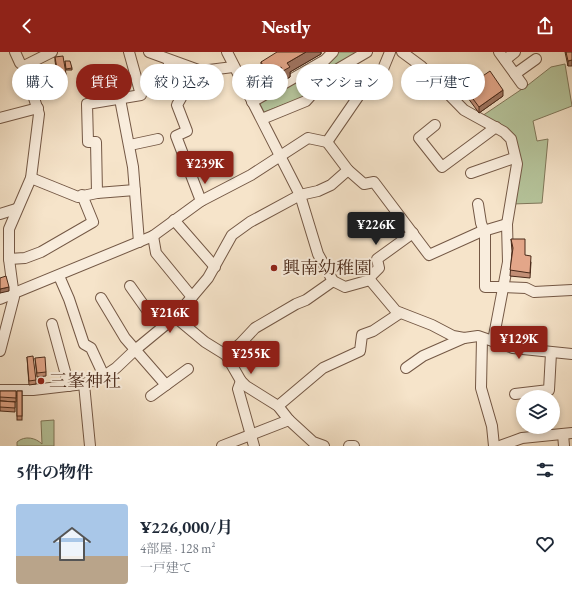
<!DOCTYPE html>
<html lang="ja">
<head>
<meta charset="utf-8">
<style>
	body { margin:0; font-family:"EB Garamond","Noto Serif JP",serif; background:#f2f2f3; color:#1f2937; height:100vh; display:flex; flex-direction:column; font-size:15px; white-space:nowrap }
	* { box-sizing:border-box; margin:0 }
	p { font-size:13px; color:#747a83 }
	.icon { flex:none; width:22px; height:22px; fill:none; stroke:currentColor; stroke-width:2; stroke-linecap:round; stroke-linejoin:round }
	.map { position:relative; height:394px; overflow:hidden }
	.sheet { display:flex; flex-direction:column; background:#fff; flex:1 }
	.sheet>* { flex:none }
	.top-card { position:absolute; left:12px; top:12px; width:548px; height:36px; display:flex; gap:8px }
	.fabs { position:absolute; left:516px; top:338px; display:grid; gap:8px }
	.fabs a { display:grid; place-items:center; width:44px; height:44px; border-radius:50%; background:#fff; box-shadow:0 2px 6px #0003; font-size:20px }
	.price { position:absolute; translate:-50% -34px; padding:0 9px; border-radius:4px; background:#8f2418; color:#fff; font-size:13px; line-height:26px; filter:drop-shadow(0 1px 2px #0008) }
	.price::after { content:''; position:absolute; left:50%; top:24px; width:12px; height:9px; margin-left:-6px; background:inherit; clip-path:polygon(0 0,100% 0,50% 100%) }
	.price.on { background:#222; color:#fff }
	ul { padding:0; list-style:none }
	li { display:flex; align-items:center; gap:12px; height:100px; padding:0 16px }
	li span { display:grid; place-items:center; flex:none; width:112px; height:80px; border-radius:4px; color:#555 }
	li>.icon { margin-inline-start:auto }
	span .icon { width:48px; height:48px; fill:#fffc; stroke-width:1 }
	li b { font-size:17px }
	h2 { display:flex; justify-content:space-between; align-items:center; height:48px; padding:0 16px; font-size:17px }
	.tag { padding:0 14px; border-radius:18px; background:#fff; box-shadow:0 2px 6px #0003; font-size:14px; line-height:36px }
	.tag.on { background:#8f2418; color:#fff }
	header { display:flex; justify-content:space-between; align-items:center; height:52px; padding:0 16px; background:#8f2418; color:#fff; font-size:18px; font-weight:800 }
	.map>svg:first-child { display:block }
	.green { fill:#b6c59c; stroke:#80775a }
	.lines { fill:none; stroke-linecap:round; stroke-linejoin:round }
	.minor-casing { stroke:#745845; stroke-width:12 }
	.minor { stroke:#f9eddd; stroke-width:10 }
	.wall { fill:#c38f76; stroke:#492919 }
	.shaded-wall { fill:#9f7460; stroke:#492919 }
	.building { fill:#e3a689; stroke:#492919 }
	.poi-dot { fill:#8f2418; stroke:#f9eddd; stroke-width:1.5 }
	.labels { text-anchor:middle; stroke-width:4; stroke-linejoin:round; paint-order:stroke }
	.poi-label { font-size:18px; fill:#492919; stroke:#f9eddd; text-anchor:start }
</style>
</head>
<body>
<header><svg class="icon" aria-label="back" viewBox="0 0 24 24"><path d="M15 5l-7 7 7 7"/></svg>Nestly<svg class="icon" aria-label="share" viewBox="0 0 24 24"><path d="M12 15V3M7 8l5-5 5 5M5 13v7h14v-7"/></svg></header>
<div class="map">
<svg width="572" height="394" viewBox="0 0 572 394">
	<rect width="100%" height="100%" fill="#f6e4ca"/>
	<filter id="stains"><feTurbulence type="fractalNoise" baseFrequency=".005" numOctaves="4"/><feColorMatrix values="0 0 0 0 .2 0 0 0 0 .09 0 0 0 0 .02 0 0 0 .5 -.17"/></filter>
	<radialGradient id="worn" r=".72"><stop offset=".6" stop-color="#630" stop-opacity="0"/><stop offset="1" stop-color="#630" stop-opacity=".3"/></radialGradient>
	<g class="green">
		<path d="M339 0H360L304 45 264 60 259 50 327 11Z"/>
		<path d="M565 12 572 54 533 69 537 89 548 87 542 151 512 152 513 85 482 64 528 33 551 15Z"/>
		<path d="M54 368V394H17V390C25 383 36 386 42 392L41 369Z"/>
	</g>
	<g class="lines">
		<defs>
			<g id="minor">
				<path d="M149 0 201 19 233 15"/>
				<path d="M227 0 300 143 318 202 333 229 345 235 370 228 396 259 432 273 453 284 464 286 478 284 513 296 572 302"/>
				<path d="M402 0 421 14 464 58 504 80 511 87 517 112 507 172 508 210 493 289"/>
				<path d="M499 0 522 32"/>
				<path d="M168 8 181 46 177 53 187 79 176 84 201 149"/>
				<path d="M505 8 515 0"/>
				<path d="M24 14 52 0"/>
				<path d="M515 22 536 7"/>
				<path d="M120 47 133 115 139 190"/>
				<path d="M252 50 325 8 333 0"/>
				<path d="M0 66 38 56"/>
				<path d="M262 67 306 49 331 21 367 0"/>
				<path d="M435 73 419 86 442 115 496 75"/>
				<path d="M327 90 348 118 364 132 374 130 429 203 480 180 507 172"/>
				<path d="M130 93 158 87"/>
				<path d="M471 121 514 106"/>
				<path d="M31 126 78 145 97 141 135 138"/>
				<path d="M97 141 96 90H88L87 52 141 43 129 0"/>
				<path d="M478 152 481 171 485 182V235H504L526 236 534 240 572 238"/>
				<path d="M0 162 16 157"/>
				<path d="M174 168 215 215"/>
				<path d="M153 184 156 201 192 245"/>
				<path d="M9 207 25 206 41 200 93 170 82 143"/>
				<path d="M59 224 69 247 84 292 91 296 104 324"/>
				<path d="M370 228 371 224 379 216 377 207 413 181"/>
				<path d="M130 234 147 258 163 273"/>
				<path d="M101 246 125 286 166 333"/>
				<path d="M0 247 153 184 201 149 251 123 308 86 327 90 362 39 383 17 390 0"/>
				<path d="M175 265 205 290 226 303 241 329 246 334 278 354 289 368 313 390 324 394"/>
				<path d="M52 272 69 334"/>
				<path d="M482 286 481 336 492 374 494 394"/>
				<path d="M0 299 14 245 9 207V177L31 126 39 62 24 14 20 11 15 0"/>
				<path d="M226 303 240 292 255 276 296 252 306 248 333 229"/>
				<path d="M406 316 423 304 464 286"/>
				<path d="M241 329 238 337 254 394"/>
				<path d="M84 332 90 394"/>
				<path d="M0 338H33L84 332 104 324 116 316 135 298 175 265 208 226 232 183 250 170 300 143 318 139 331 133 348 118"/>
				<path d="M515 342 549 338 551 301"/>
				<path d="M151 344 188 317"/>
				<path d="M278 354 323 316 360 299 362 283 373 279 400 261"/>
				<path d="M563 382 564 394"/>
				<path d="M222 394 289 368"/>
				<path d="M349 394H354"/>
				<path d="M500 394 522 386 572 381"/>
			</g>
		</defs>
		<use href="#minor" class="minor-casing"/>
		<use href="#minor" class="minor"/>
	</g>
	<g class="wall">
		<path d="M321 0V2L290 20V25L283 29 281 25 276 28V33L271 37 261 20V10Z"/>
		<path d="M565 0H572L568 14Z"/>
		<path d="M55 5 66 22V26H64V29L60 30 59 27H58L55 9Z"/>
		<path d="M65 9 72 16V18H66Z"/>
		<path d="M465 36 503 44 479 61 465 42Z"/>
		<path d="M511 187 531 210 530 226 510 224 512 199Z"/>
		<path d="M27 305 36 328V332L29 333Z"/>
		<path d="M35 306 46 320V324L37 325Z"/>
		<path d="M0 339H16V350L0 349Z"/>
		<rect x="17" y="339" width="5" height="29"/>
		<path d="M0 349 15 350V360L0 359Z"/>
	</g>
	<g class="shaded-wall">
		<path d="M306 0H321V2L290 20V25L283 29V19L287 11Z"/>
		<path d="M572 8V14H568V9Z"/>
		<path d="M281 15V25L276 28V33L271 37V27L274 19Z"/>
		<path d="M503 38V44L479 61V55Z"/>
		<path d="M9 235V239L0 241V237Z"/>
	</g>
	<g class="building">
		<path d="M277 0H306L287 11 290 15 283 19 281 15 274 19 276 23 271 27 261 10Z"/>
		<path d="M566 0H572V8L568 9Z"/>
		<path d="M63 4 66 22 64 23V26H60L59 23H58L55 5Z"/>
		<path d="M65 9H70L72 16 66 17Z"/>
		<path d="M490 19 503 38 479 55 465 36Z"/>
		<path d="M511 187H525V203L531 204 530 221 510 218 513 196Z"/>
		<path d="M6 224 9 235 0 237V226Z"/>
		<path d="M33 304 36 328 29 329 27 305Z"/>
		<path d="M45 305 46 320 37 321 35 306Z"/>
		<path d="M0 339H16V346L0 345Z"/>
		<rect x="17" y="339" width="5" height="25"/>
		<path d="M0 349 15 350V356L0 355Z"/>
	</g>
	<g class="poi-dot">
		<circle cx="274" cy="216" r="4"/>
		<circle cx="41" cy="329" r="4"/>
	</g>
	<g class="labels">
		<g class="poi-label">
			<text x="282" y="222">興南幼稚園</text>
			<text x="49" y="335">三峯神社</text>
		</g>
	</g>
	<rect width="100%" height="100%" filter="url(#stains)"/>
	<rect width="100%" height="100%" fill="url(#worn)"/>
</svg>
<div class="fabs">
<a><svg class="icon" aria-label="layers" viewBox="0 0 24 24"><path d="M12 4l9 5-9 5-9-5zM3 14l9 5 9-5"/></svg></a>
</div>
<b class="price" style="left:205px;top:133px">¥239K</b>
<b class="price on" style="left:376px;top:194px">¥226K</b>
<b class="price" style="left:170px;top:282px">¥216K</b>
<b class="price" style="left:519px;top:308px">¥129K</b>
<b class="price" style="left:251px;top:323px">¥255K</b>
<div class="top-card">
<a class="tag">購入</a>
<a class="tag on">賃貸</a>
<a class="tag">絞り込み</a>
<a class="tag">新着</a>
<a class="tag">マンション</a>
<a class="tag">一戸建て</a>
</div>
</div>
<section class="sheet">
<h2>5件の物件<svg class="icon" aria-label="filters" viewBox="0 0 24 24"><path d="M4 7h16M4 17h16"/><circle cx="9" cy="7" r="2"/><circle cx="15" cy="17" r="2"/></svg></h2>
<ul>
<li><span style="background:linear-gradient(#a9c7e8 65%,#b9a48a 0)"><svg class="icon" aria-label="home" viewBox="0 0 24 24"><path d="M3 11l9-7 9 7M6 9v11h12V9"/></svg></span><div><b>¥226,000/月</b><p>4部屋 · 128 m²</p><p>一戸建て</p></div><svg class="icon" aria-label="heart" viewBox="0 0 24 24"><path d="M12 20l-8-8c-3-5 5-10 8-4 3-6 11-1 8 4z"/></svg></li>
</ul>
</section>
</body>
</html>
